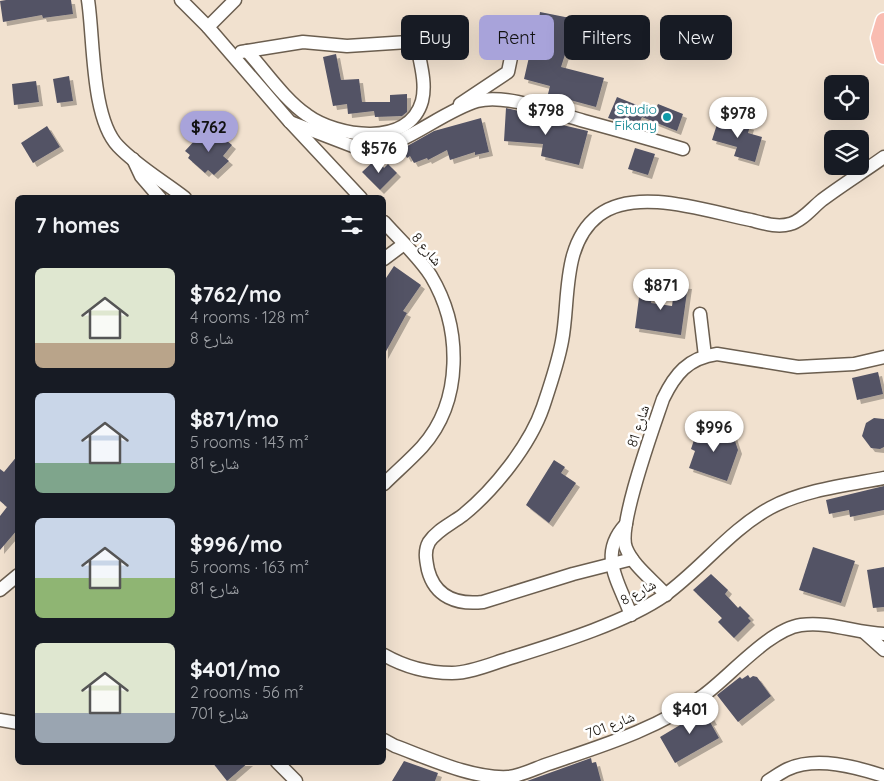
<!DOCTYPE html>
<html lang="en">
<head>
<meta charset="utf-8">
<style>
	body { margin:0; font-family:Quicksand,"Noto Naskh Arabic",sans-serif; background:#20242c; color:#f1f3f6; height:100vh; display:flex; flex-direction:column; font-size:19px; white-space:nowrap }
	* { box-sizing:border-box; margin:0 }
	p { font-size:16px; color:#9ea1a6 }
	.icon { flex:none; width:28px; height:28px; fill:none; stroke:currentColor; stroke-width:2; stroke-linecap:round; stroke-linejoin:round }
	.map { position:relative; flex:1; overflow:hidden }
	.drawer { position:absolute; left:15px; top:195px; width:371px; height:570px; display:flex; flex-direction:column; background:#171b24; border-radius:8px; box-shadow:0 5px 20px #0002 }
	.drawer>* { flex:none }
	.top-card { position:absolute; left:401px; top:15px; width:408px; height:45px; display:flex; gap:10px }
	.tools { position:absolute; left:824px; top:75px; display:grid; gap:10px }
	.tools a { display:grid; place-items:center; width:45px; height:45px; border-radius:8px; background:#171b24; box-shadow:0 5px 20px #0002; font-size:25px }
	.price { position:absolute; translate:-50% -42px; padding:0 11px; border-radius:18px; background:#fff; color:#222; font-size:16px; line-height:32px; filter:drop-shadow(0 1px 2px #0008) }
	.price::after { content:''; position:absolute; left:50%; top:30px; width:15px; height:11px; margin-left:-8px; background:inherit; clip-path:polygon(0 0,100% 0,50% 100%) }
	.price.current { background:#a8a3da; color:#111 }
	ul { padding:0; list-style:none }
	li { display:flex; align-items:center; gap:15px; height:125px; padding:0 20px }
	li span { display:grid; place-items:center; flex:none; width:140px; height:100px; border-radius:8px; color:#555 }
	li>.icon { margin-inline-start:auto }
	span .icon { width:60px; height:60px; fill:#fffc; stroke-width:1 }
	li b { font-size:21px }
	h2 { display:flex; justify-content:space-between; align-items:center; height:60px; padding:0 20px; font-size:21px }
	.chip { padding:0 18px; border-radius:8px; background:#171b24; box-shadow:0 5px 20px #0002; font-size:18px; line-height:45px }
	.chip.current { background:#a8a3da; color:#111 }
	.map>svg:first-child { display:block }
	.building { fill:#535365; filter:url(#shadow) }
	.lines { fill:none; stroke-linecap:round; stroke-linejoin:round }
	.minor-casing { stroke:#6b5e4f; stroke-width:15 }
	.major-casing { stroke:#fff; stroke-width:19 }
	.minor { stroke:#fff; stroke-width:12 }
	.major { stroke:#f9bcb1; stroke-width:16 }
	.culture-dot { fill:#0f9aa8; stroke:#fff; stroke-width:2 }
	.labels { text-anchor:middle; stroke-width:5; stroke-linejoin:round; paint-order:stroke }
	.culture-label { font-size:14px; fill:#0d838f; stroke:#fff; text-anchor:end }
	.street-label { font-size:14px; fill:#17120c; stroke:#fff }
</style>
</head>
<body>
<div class="map">
<svg width="884" height="781" viewBox="0 0 884 781">
	<defs>
		<filter id="shadow"><feDropShadow dx="4" dy="4" stdDeviation="0" flood-color="#0004"/></filter>
	</defs>
	<rect width="100%" height="100%" fill="#f1e1cf"/>
	<g class="building">
		<path d="M6 0H71L73 14 43 18 42 15 3 22 0 1Z"/>
		<path d="M540 12 570 18 564 40 569 42 561 67 604 78 596 107 548 94 550 86 524 79 532 44 527 42 535 17 539 18Z"/>
		<path d="M336 54 341 80 359 79 362 102H390V95L407 94V112L402 116 375 117 374 111 348 114 347 104 333 106 323 57Z"/>
		<path d="M69 76 73 101 57 103 53 79Z"/>
		<path d="M36 81 39 102 14 105 12 84Z"/>
		<path d="M617 97 654 112 658 104 683 114 677 131 642 117 637 127 608 118Z"/>
		<path d="M506 108 537 115V119L588 131 579 165 541 156 543 144 504 141Z"/>
		<path d="M481 118 489 152 475 155V152L450 160 447 150 428 160 427 158 414 163 410 156 407 158 402 149 434 131Z"/>
		<path d="M719 118 750 126 748 133 762 137 755 162 734 156 737 147 712 140Z"/>
		<path d="M47 126 60 147 33 163 21 143Z"/>
		<path d="M207 132 212 136 216 132 232 145 223 156 229 161 214 175 208 170 205 173 188 158 190 155 185 151 196 139 199 142Z"/>
		<path d="M635 148 655 154 648 175 628 169Z"/>
		<path d="M376 159 384 168 388 164 397 173 380 190 362 172Z"/>
		<path d="M394 266 421 285 403 311 407 313 384 355V281Z"/>
		<path d="M641 282 654 284 651 303 672 306 675 284 688 285 681 335 635 328Z"/>
		<path d="M878 372 883 394 857 400 852 378Z"/>
		<path d="M874 418 884 419V447L880 449 871 448 862 436 866 423Z"/>
		<path d="M706 425 733 435 738 450 727 481 689 468 695 451 691 449 695 437 701 439Z"/>
		<path d="M18 455V529L0 550V516L7 507 0 501V469L4 472Z"/>
		<path d="M554 460 565 467 561 473 576 483 549 523 526 505Z"/>
		<path d="M884 486V510L850 517 849 510 829 514 826 500Z"/>
		<path d="M813 547 855 561 841 603 799 590Z"/>
		<path d="M884 567V607L873 608 867 570Z"/>
		<path d="M711 574 728 590 725 594 738 608 740 606 750 616 748 618 751 621 734 638 718 622 722 618 693 590Z"/>
		<path d="M748 675 750 678 753 676 757 677 771 696 738 722 717 695 740 677 742 679Z"/>
		<path d="M704 705 713 721 710 722 719 738 675 763 660 737 680 725 678 721Z"/>
		<path d="M591 758 592 763 596 762 601 781H527Z"/>
		<path d="M404 761 438 773 435 781H392Z"/>
		<path d="M212 762H249L227 781Z"/>
	</g>
	<g class="lines">
		<defs>
			<g id="minor">
				<path d="M88 0C94 38 91 118 118 146 137 166 163 181 185 198"/>
				<path d="M181 0 208 27 290 122 361 198"/>
				<path d="M208 27 235 0"/>
				<path d="M247 51C266 72 284 99 307 115 337 137 409 148 422 101 427 82 419 59 416 40"/>
				<path d="M241 52 303 42 347 46 454 39"/>
				<path d="M460 104 508 72 514 43"/>
				<path d="M290 122 363 150C401 150 440 112 477 101 506 93 555 113 584 121 617 130 650 139 683 149"/>
				<path d="M133 159 141 176 160 198"/>
				<path d="M384 222C399 239 419 257 431 276 462 328 463 401 422 447 410 460 396 472 384 484"/>
				<path d="M384 259 404 244"/>
				<path d="M700 314 705 356"/>
				<path d="M626 524C597 555 619 582 631 615"/>
				<path d="M632 559 573 574 483 602C457 605 435 597 428 570 426 560 424 551 429 542 437 530 451 524 463 515 494 490 530 445 543 407 550 386 558 363 562 341 570 300 561 244 599 215 637 186 709 212 751 220 763 223 777 228 790 224 802 221 812 208 822 200 842 185 863 172 884 157"/>
				<path d="M0 590 18 575"/>
				<path d="M666 595C653 580 633 566 626 548 617 526 654 426 663 399 675 374 688 358 717 354L798 367 854 364 884 357"/>
				<path d="M865 633 884 650"/>
				<path d="M384 655C405 667 428 673 452 673 470 673 491 664 507 659 555 644 625 623 665 595 702 568 730 530 770 508 803 490 847 485 884 478"/>
				<path d="M0 720 18 723"/>
				<path d="M384 740 395 746C428 758 472 779 508 777 521 776 536 768 548 764 601 746 658 729 704 695 730 676 770 629 801 625 829 621 856 633 884 634"/>
				<path d="M277 762 296 781"/>
				<path d="M768 781C775 777 781 772 788 769 817 756 856 767 884 776"/>
			</g>
			<path id="major" d="M884 21 879 38 884 56"/>
		</defs>
		<use href="#minor" class="minor-casing"/>
		<use href="#major" class="major-casing"/>
		<use href="#minor" class="minor"/>
		<use href="#major" class="major"/>
	</g>
	<circle class="culture-dot" cx="667" cy="117" r="5"/>
	<g class="labels">
		<g class="culture-label">
			<text x="657" y="114">Studio<tspan x="657" dy="16">Fikany</tspan></text>
		</g>
		<g class="street-label">
			<text transform="translate(427 249) rotate(50)" y="5">شارع 8</text>
			<text transform="translate(638 426) rotate(-72)" y="5">شارع 81</text>
			<text transform="translate(638 592) rotate(-29)" y="5">شارع 8</text>
			<text transform="translate(610 725) rotate(-21)" y="5">شارع 701</text>
		</g>
	</g>
</svg>
<div class="tools">
<a><svg class="icon" aria-label="locate" viewBox="0 0 24 24"><circle cx="12" cy="12" r="6"/><path d="M12 2v4M12 18v4M2 12h4M18 12h4"/></svg></a>
<a><svg class="icon" aria-label="layers" viewBox="0 0 24 24"><path d="M12 4l9 5-9 5-9-5zM3 14l9 5 9-5"/></svg></a>
</div>
<b class="price" style="left:546px;top:136px">$798</b>
<b class="price" style="left:738px;top:139px">$978</b>
<b class="price current" style="left:209px;top:153px">$762</b>
<b class="price" style="left:379px;top:174px">$576</b>
<b class="price" style="left:661px;top:311px">$871</b>
<b class="price" style="left:714px;top:453px">$996</b>
<b class="price" style="left:690px;top:735px">$401</b>
<div class="top-card">
<a class="chip">Buy</a>
<a class="chip current">Rent</a>
<a class="chip">Filters</a>
<a class="chip">New</a>
</div>
<section class="drawer">
<h2>7 homes<svg class="icon" aria-label="filters" viewBox="0 0 24 24"><path d="M4 7h16M4 17h16"/><circle cx="9" cy="7" r="2"/><circle cx="15" cy="17" r="2"/></svg></h2>
<ul>
<li><span style="background:linear-gradient(#dfe7d0 75%,#b9a48a 0)"><svg class="icon" aria-label="home" viewBox="0 0 24 24"><path d="M3 11l9-7 9 7M6 9v11h12V9"/></svg></span><div><b>$762/mo</b><p>4 rooms · 128 m²</p><p>شارع 8</p></div></li>
<li><span style="background:linear-gradient(#c9d6e8 70%,#7fa58c 0)"><svg class="icon" aria-label="home" viewBox="0 0 24 24"><path d="M3 11l9-7 9 7M6 9v11h12V9"/></svg></span><div><b>$871/mo</b><p>5 rooms · 143 m²</p><p>شارع 81</p></div></li>
<li><span style="background:linear-gradient(#c9d6e8 60%,#8fb573 0)"><svg class="icon" aria-label="home" viewBox="0 0 24 24"><path d="M3 11l9-7 9 7M6 9v11h12V9"/></svg></span><div><b>$996/mo</b><p>5 rooms · 163 m²</p><p>شارع 81</p></div></li>
<li><span style="background:linear-gradient(#dfe7d0 70%,#9aa5b1 0)"><svg class="icon" aria-label="home" viewBox="0 0 24 24"><path d="M3 11l9-7 9 7M6 9v11h12V9"/></svg></span><div><b>$401/mo</b><p>2 rooms · 56 m²</p><p>شارع 701</p></div></li>
</ul>
</section>
</div>
</body>
</html>
